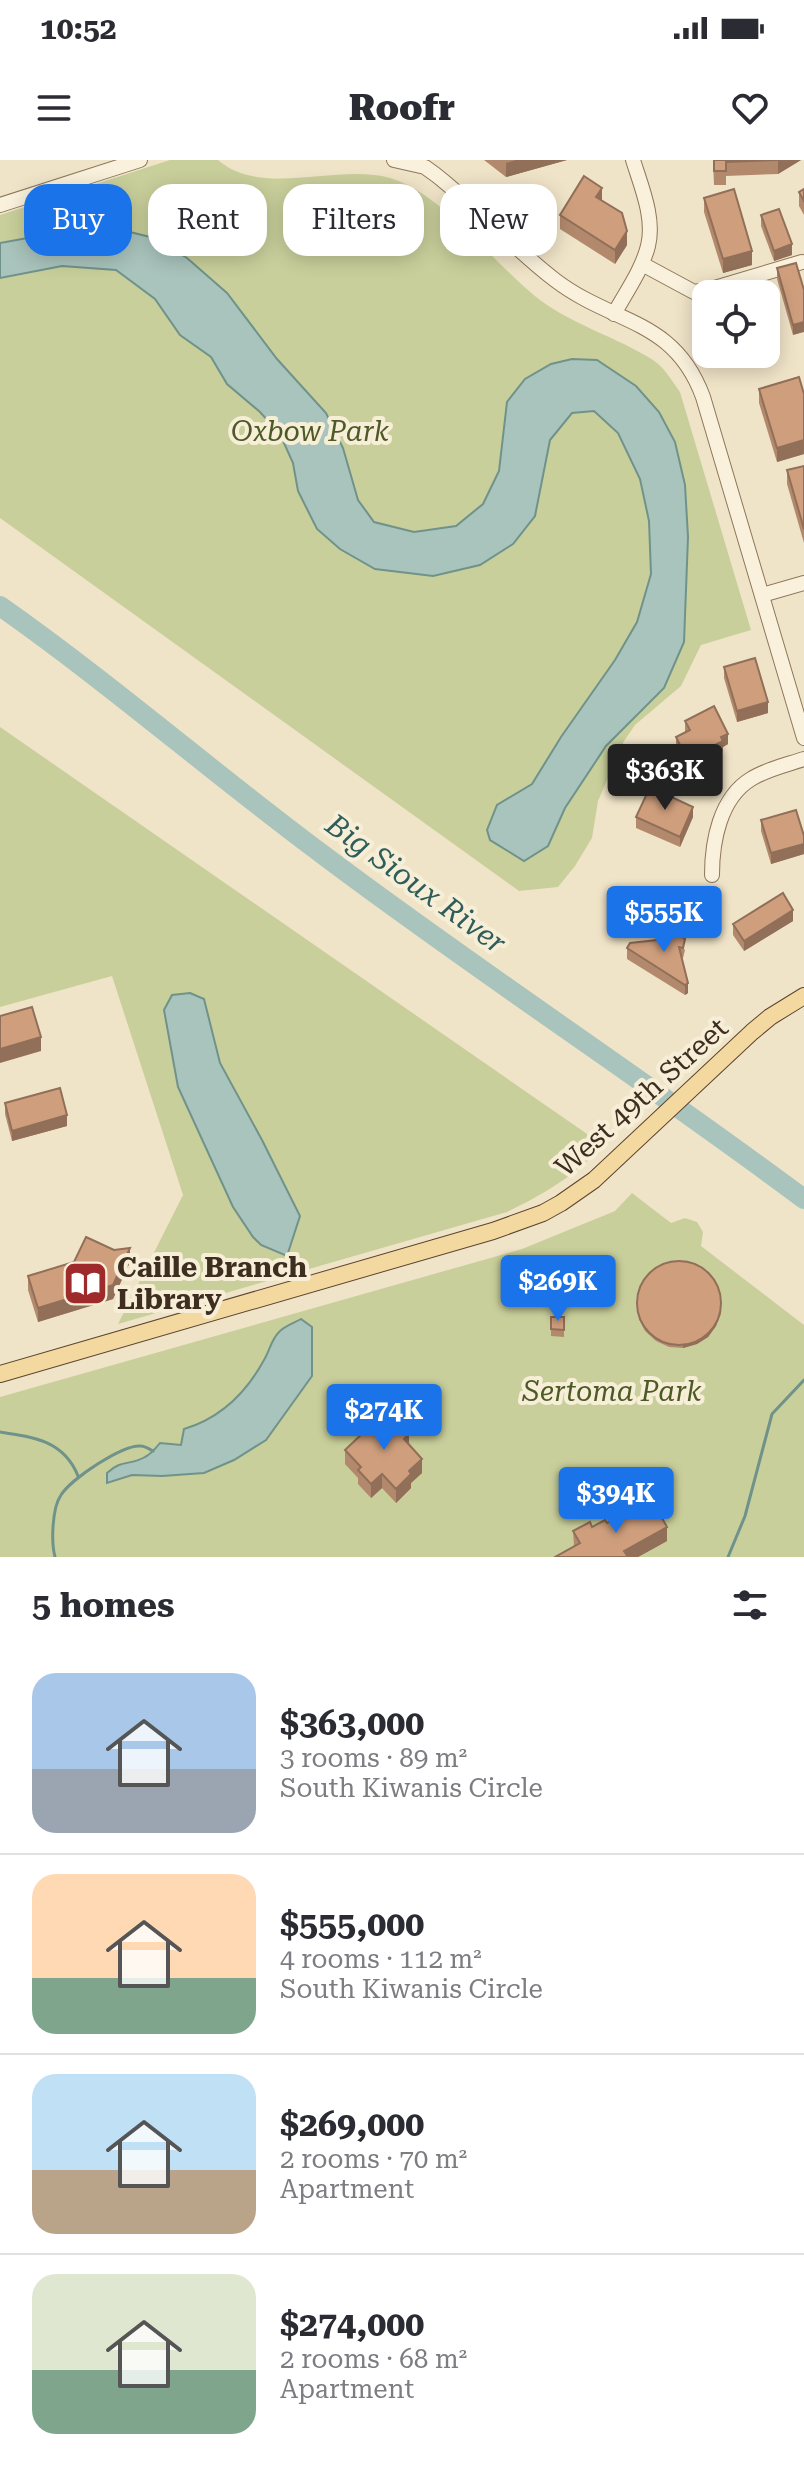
<!DOCTYPE html>
<html lang="en">
<head>
<meta charset="utf-8">
<style>
	body { margin:0; font-family:"Roboto Serif",serif; background:#f2f2f3; color:#2b2b33; height:100vh; display:flex; flex-direction:column; font-size:30px; white-space:nowrap }
	* { box-sizing:border-box; margin:0 }
	p { font-size:26px; color:#7c7c81 }
	.icon { flex:none; width:44px; height:44px; fill:none; stroke:currentColor; stroke-width:2; stroke-linecap:round; stroke-linejoin:round }
	.map { position:relative; height:1397px; overflow:hidden }
	.panel { display:flex; flex-direction:column; background:#fff; flex:1 }
	.panel>* { flex:none }
	.banner { position:absolute; left:24px; top:24px; width:756px; height:72px; display:flex; gap:16px }
	.fabs { position:absolute; left:692px; top:120px; display:grid; gap:16px }
	.fabs a { display:grid; place-items:center; width:88px; height:88px; border-radius:16px; background:#fff; box-shadow:0 4px 20px #0003; font-size:40px }
	.price { position:absolute; translate:-50% -68px; padding:0 18px; border-radius:8px; background:#1a73e8; color:#fff; font-size:26px; line-height:52px; filter:drop-shadow(0 2px 4px #0008) }
	.price::after { content:''; position:absolute; left:50%; top:48px; width:24px; height:18px; margin-left:-12px; background:inherit; clip-path:polygon(0 0,100% 0,50% 100%) }
	.price.active { background:#222; color:#fff }
	ul { padding:0; list-style:none }
	li { display:flex; align-items:center; gap:24px; height:200px; padding:0 32px }
	li+li { border-top:2px solid #e1e1e2 }
	li span { display:grid; place-items:center; flex:none; width:224px; height:160px; border-radius:24px; color:#555 }
	li>.icon { margin-inline-start:auto }
	span .icon { width:96px; height:96px; fill:#fffc; stroke-width:1 }
	li b { font-size:34px }
	h2 { display:flex; justify-content:space-between; align-items:center; height:96px; padding:0 32px; font-size:34px }
	.pill { padding:0 28px; border-radius:24px; background:#fff; box-shadow:0 4px 20px #0003; font-size:28px; line-height:72px }
	.pill.active { background:#1a73e8; color:#fff }
	.status { display:flex; justify-content:space-between; align-items:center; height:56px; padding:0 40px; background:#fff; direction:ltr }
	.status svg { height:22px; fill:currentColor }
	header { display:flex; justify-content:space-between; align-items:center; height:104px; padding:0 32px; background:#fff; font-size:36px; font-weight:800 }
	.map>svg:first-child { display:block }
	.green { fill:#c9cf9b }
	.water { fill:#a9c4bc; stroke:#6f938a; stroke-width:2 }
	.lines { fill:none; stroke-linecap:round; stroke-linejoin:round }
	.stream { stroke:#6f938a; stroke-width:3 }
	.river { stroke:#a9c4bc; stroke-width:20 }
	.minor-casing { stroke:#8d765c; stroke-width:16 }
	.major-casing { stroke:#5b4430; stroke-width:18 }
	.minor { stroke:#faf1dc; stroke-width:14 }
	.major { stroke:#f3d9a0; stroke-width:16 }
	.wall { fill:#b2896c }
	.shaded-wall { fill:#916f58 }
	.building { fill:#cf9f7d; stroke:#916f58; stroke-width:2 }
	.labels { text-anchor:middle; stroke-width:8; stroke-linejoin:round; paint-order:stroke }
	.park-label { font-size:28px; font-style:italic; fill:#4d5a26; stroke:#f7eed8 }
	.street-label { font-size:28px; fill:#3d2e20; stroke:#f7eed8 }
	.poi-label { font-size:28px; font-weight:bold; fill:#3d2e20; stroke:#f7eed8; text-anchor:start }
	.water-label { font-size:30px; font-style:italic; fill:#2f5d5a; stroke:#f7eed8 }
</style>
</head>
<body>
<div class="status"><b>10:52</b><svg viewBox="0 0 49 12"><path d="M0 12V9h3v3zM5 12V6h3v6zM10 12V3h3v9zM15 12V0h3v12zM26 1h20v11H26zM47 4h2v5h-2z"/></svg></div>
<header><svg class="icon" aria-label="menu" viewBox="0 0 24 24"><path d="M4 6h16M4 12h16M4 18h16"/></svg>Roofr<svg class="icon" aria-label="heart" viewBox="0 0 24 24"><path d="M12 20l-8-8c-3-5 5-10 8-4 3-6 11-1 8 4z"/></svg></header>
<div class="map">
<svg width="804" height="1397" viewBox="0 0 804 1397">
	<rect width="100%" height="100%" fill="#f0e4c8"/>
	<g class="green">
		<path d="M170 0H218C261 38 338 3 390 18 443 33 495 106 540 140 575 166 617 177 653 200 665 208 672 221 680 232L751 470 701 485 681 526 635 565 624 581 598 641 592 678 575 706 558 727 519 731 0 358V55Z"/>
		<path d="M0 567 603 985C577 1015 542 1035 507 1052L118 1164 183 1035 112 816 0 847Z"/>
		<path d="M632 1033 671 1063 685 1058 697 1062 703 1072 701 1086 804 1165V1397H0V1237L522 1089 615 1051Z"/>
	</g>
	<g class="water">
		<path d="M88 67 118 69 154 78 187 98 227 133 277 199 326 253 343 288 358 340 374 362 414 372 456 366 483 344 499 311 507 242 525 219 551 204 572 199 597 200 636 226 659 252 675 282 685 325 688 377 684 482 664 528 606 586 565 648 548 686 524 701 490 680 487 670 497 645 532 624 561 577 615 500 637 462 651 414 649 361 640 319 618 273 594 251 572 253 550 280 535 356 513 384 480 405 433 416 375 409 340 389 317 369 298 331 293 303 280 274 260 252 227 224 211 197 180 175 155 139 116 110 62 106 0 118V83Z"/>
		<path d="M190 833 204 839 220 903 262 980 300 1056 287 1096 261 1085 253 1077 233 1047 178 927 164 850 172 835Z"/>
		<path d="M301 1159 312 1167V1216L266 1280 234 1300 204 1313 162 1316 132 1315 107 1323V1313C122 1299 129 1306 145 1297 151 1294 156 1288 160 1283L181 1285 184 1269C221 1258 246 1233 264 1200 270 1190 271 1180 279 1172 284 1166 294 1163 301 1159Z"/>
	</g>
	<g class="lines">
		<g class="stream">
			<path d="M0 1272C34 1277 64 1281 78 1316"/>
			<path d="M55 1397C51 1382 52 1348 61 1335 71 1319 123 1284 141 1286 145 1286 149 1289 153 1291"/>
			<path d="M728 1397 745 1356 772 1254 804 1220"/>
		</g>
		<path class="river" d="M0 446C111 524 213 613 322 694 480 813 646 921 804 1039"/>
		<defs>
			<g id="minor">
				<path d="M394 0 425 7 436 15C478 48 513 88 555 120 614 165 674 158 703 237L804 578"/>
				<path d="M0 45 140 0"/>
				<path d="M642 104 694 132 708 130 802 102"/>
				<path d="M614 154C626 132 642 110 648 86 655 58 641 26 633 0"/>
				<path d="M762 435 804 423"/>
				<path d="M712 715C712 681 720 638 751 619 767 609 786 605 804 599"/>
			</g>
			<path id="major" d="M0 1214 493 1071 543 1053 561 1043 594 1020 752 872 770 857 804 836"/>
		</defs>
		<use href="#minor" class="minor-casing"/>
		<use href="#major" class="major-casing"/>
		<use href="#minor" class="minor"/>
		<use href="#major" class="major"/>
	</g>
	<g class="wall">
		<path d="M484 0H567L506 17Z"/>
		<path d="M713 0H801L778 14 726 16V25H714Z"/>
		<path d="M804 29V55L799 46V32Z"/>
		<path d="M704 38 752 105 723 113 704 52Z"/>
		<path d="M602 40 627 85 615 104 560 69V55Z"/>
		<path d="M761 55 792 95 774 101 761 66Z"/>
		<path d="M796 103 793 175 777 119V108Z"/>
		<path d="M742 194H754L748 200Z"/>
		<path d="M759 229 804 234V294L777 302 759 243Z"/>
		<path d="M804 306V383L787 324V310Z"/>
		<path d="M724 507 768 553 737 562 724 518Z"/>
		<path d="M685 561 728 584 723 587V591L687 609 676 588V577L685 572Z"/>
		<path d="M636 657H693L680 687 636 668Z"/>
		<path d="M761 660 804 676V694L771 704 761 671Z"/>
		<path d="M793 761 744 791 733 775V764Z"/>
		<path d="M665 766 685 790 683 798H682L688 833 685 835 627 799V788L657 780Z"/>
		<path d="M5 943 67 966 12 981 5 954Z"/>
		<path d="M130 1102 113 1139 38 1162 28 1130V1116Z"/>
		<path d="M721 1137V1154L716 1166 708 1177 697 1184 683 1188 669 1187 656 1181 645 1171 639 1159 637 1141Z"/>
		<path d="M551 1157H564V1177L551 1176Z"/>
		<path d="M409 1286 422 1313 411 1323V1328L396 1343 382 1328 371 1338 358 1324V1318L345 1304V1290Z"/>
		<path d="M617 1362 667 1381 638 1397H555L574 1386 573 1371Z"/>
	</g>
	<g class="shaded-wall">
		<path d="M516 0H567L506 17V3Z"/>
		<path d="M778 0H801L778 14Z"/>
		<path d="M602 28V42L596 37Z"/>
		<path d="M627 71V85L615 104V90Z"/>
		<path d="M792 84V95L774 101V91Z"/>
		<path d="M752 91V105L723 113V99Z"/>
		<path d="M804 162V172L793 175V165Z"/>
		<path d="M804 280V294L777 302V288Z"/>
		<path d="M768 542V553L737 562V551Z"/>
		<path d="M728 574V584L723 587V591L687 609V599Z"/>
		<path d="M693 647V657L680 687V677Z"/>
		<path d="M804 684V694L771 704V693Z"/>
		<path d="M793 750V761L744 791V781Z"/>
		<path d="M688 823V833L685 835V825Z"/>
		<path d="M41 877V891L0 903V889Z"/>
		<path d="M67 955V966L12 981V971Z"/>
		<path d="M130 1088V1102L113 1139 38 1162V1148Z"/>
		<path d="M721 1150 716 1166 708 1177 697 1184 683 1188V1185Z"/>
		<path d="M409 1274V1288L404 1279Z"/>
		<path d="M422 1299V1313L411 1323V1328L396 1343V1329L409 1311Z"/>
		<path d="M382 1314V1328L371 1338V1324Z"/>
		<path d="M667 1367V1381L638 1397H624V1391Z"/>
	</g>
	<g class="building">
		<path d="M714 0H778L726 2V11H714Z"/>
		<path d="M584 16 602 28 596 37 622 53 627 71 615 90 560 55Z"/>
		<path d="M734 29 752 91 723 99 704 38Z"/>
		<path d="M804 29V41L799 32Z"/>
		<path d="M779 49 792 84 774 91 761 55Z"/>
		<path d="M796 103 804 130V162L793 165 777 108Z"/>
		<path d="M799 217 804 234V280L777 288 759 229Z"/>
		<path d="M804 306V369L787 310Z"/>
		<path d="M755 498 768 542 737 551 724 507Z"/>
		<path d="M714 546 728 574 721 577 723 581 687 599 676 577 690 570 685 561Z"/>
		<path d="M650 627 693 647 680 677 636 657Z"/>
		<path d="M796 650 804 676V684L771 693 761 660Z"/>
		<path d="M783 733 793 750 744 781 733 764Z"/>
		<path d="M665 766 685 779 683 788 679 787 688 823 685 825 627 788 630 783 657 780Z"/>
		<path d="M32 847 41 877 0 889V856Z"/>
		<path d="M60 928 67 955 12 971 5 943Z"/>
		<path d="M86 1077 114 1090 130 1088 113 1125 38 1148 28 1116 74 1102Z"/>
		<circle cx="679" cy="1143" r="42"/>
		<path d="M551 1157H564V1170L551 1169Z"/>
		<path d="M387 1250 409 1274 404 1279 422 1299 409 1311 411 1314 396 1329 382 1314 371 1324 358 1310 361 1307 345 1290Z"/>
		<path d="M653 1342 667 1367 624 1391 628 1397H555L580 1383 573 1371 590 1362 592 1367 605 1360 607 1363 615 1359 617 1362Z"/>
	</g>
	<defs>
		<symbol id="library-square" viewBox="-11 -11 22 22"><rect x="-9" y="-9" width="18" height="18" rx="4" fill="#9e2a2b" stroke="#f7eed8"/><path d="M-6-4Q-3-5.5-.7-3.5V5Q-3 3-6 4ZM6-4Q3-5.5 .7-3.5V5Q3 3 6 4Z" fill="#fff"/></symbol>
	</defs>
	<g fill-rule="evenodd">
		<use href="#library-square" x="60" y="1098" width="51" height="51"/>
	</g>
	<g class="labels">
		<g class="park-label">
			<text x="310" y="281">Oxbow Park</text>
			<text x="612" y="1241">Sertoma Park</text>
		</g>
		<g class="street-label">
			<text transform="translate(641 937) rotate(-42)" y="10">West 49th Street</text>
		</g>
		<g class="poi-label">
			<text x="117" y="1117">Caille Branch<tspan x="117" dy="32">Library</tspan></text>
		</g>
		<g class="water-label">
			<text transform="translate(416 724) rotate(36)" y="10">Big Sioux River</text>
		</g>
	</g>
</svg>
<div class="fabs">
<a><svg class="icon" aria-label="locate" viewBox="0 0 24 24"><circle cx="12" cy="12" r="6"/><path d="M12 2v4M12 18v4M2 12h4M18 12h4"/></svg></a>
</div>
<b class="price active" style="left:665px;top:652px">$363K</b>
<b class="price" style="left:664px;top:794px">$555K</b>
<b class="price" style="left:558px;top:1163px">$269K</b>
<b class="price" style="left:384px;top:1292px">$274K</b>
<b class="price" style="left:616px;top:1375px">$394K</b>
<div class="banner">
<a class="pill active">Buy</a>
<a class="pill">Rent</a>
<a class="pill">Filters</a>
<a class="pill">New</a>
</div>
</div>
<section class="panel">
<h2>5 homes<svg class="icon" aria-label="filters" viewBox="0 0 24 24"><path d="M4 7h16M4 17h16"/><circle cx="9" cy="7" r="2"/><circle cx="15" cy="17" r="2"/></svg></h2>
<ul>
<li><span style="background:linear-gradient(#a9c7e8 60%,#9aa5b1 0)"><svg class="icon" aria-label="home" viewBox="0 0 24 24"><path d="M3 11l9-7 9 7M6 9v11h12V9"/></svg></span><div><b>$363,000</b><p>3 rooms · 89 m²</p><p>South Kiwanis Circle</p></div></li>
<li><span style="background:linear-gradient(#ffd9b3 65%,#7fa58c 0)"><svg class="icon" aria-label="home" viewBox="0 0 24 24"><path d="M3 11l9-7 9 7M6 9v11h12V9"/></svg></span><div><b>$555,000</b><p>4 rooms · 112 m²</p><p>South Kiwanis Circle</p></div></li>
<li><span style="background:linear-gradient(#bfe0f5 60%,#b9a48a 0)"><svg class="icon" aria-label="home" viewBox="0 0 24 24"><path d="M3 11l9-7 9 7M6 9v11h12V9"/></svg></span><div><b>$269,000</b><p>2 rooms · 70 m²</p><p>Apartment</p></div></li>
<li><span style="background:linear-gradient(#dfe7d0 60%,#7fa58c 0)"><svg class="icon" aria-label="home" viewBox="0 0 24 24"><path d="M3 11l9-7 9 7M6 9v11h12V9"/></svg></span><div><b>$274,000</b><p>2 rooms · 68 m²</p><p>Apartment</p></div></li>
</ul>
</section>
</body>
</html>
